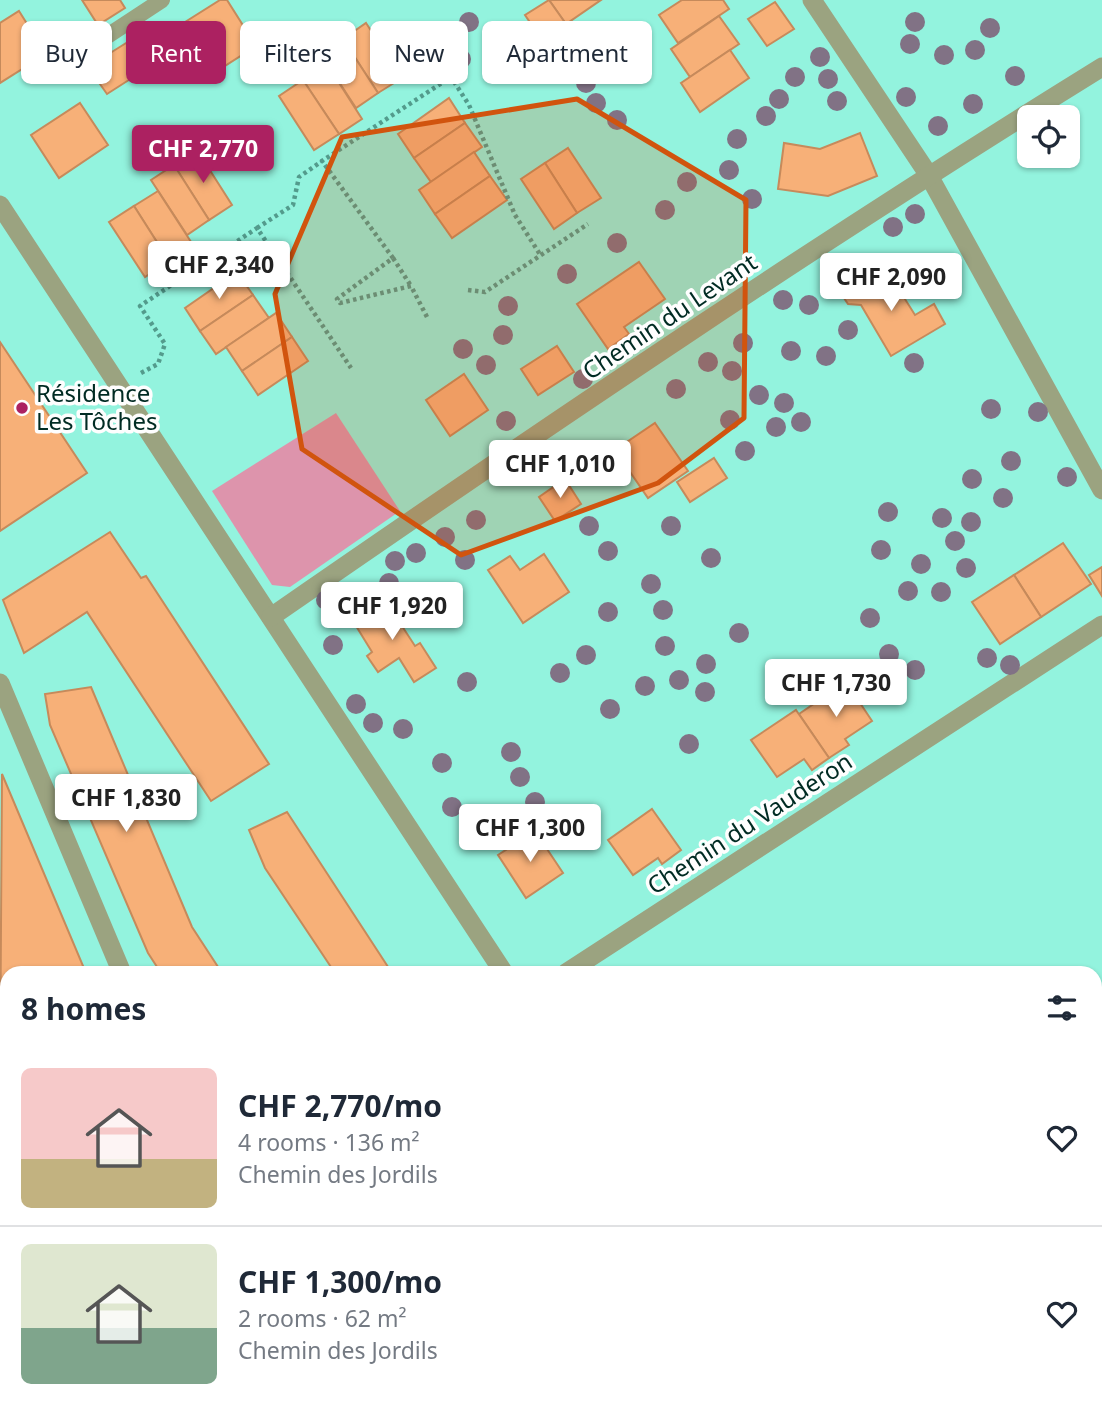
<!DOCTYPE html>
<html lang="en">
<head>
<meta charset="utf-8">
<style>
	body { margin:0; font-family:"Noto Sans",sans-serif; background:#f2f2f3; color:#1f2937; height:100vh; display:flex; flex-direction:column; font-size:26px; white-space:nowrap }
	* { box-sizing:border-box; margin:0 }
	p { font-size:23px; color:#747a83 }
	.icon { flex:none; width:38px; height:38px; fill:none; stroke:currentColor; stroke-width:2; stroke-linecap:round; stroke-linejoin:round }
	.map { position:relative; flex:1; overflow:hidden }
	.details { position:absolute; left:0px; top:966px; width:1102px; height:450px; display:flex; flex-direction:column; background:#fff; border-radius:21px 21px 0 0; box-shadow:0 2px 5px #0004 }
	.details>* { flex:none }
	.guide { position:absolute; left:21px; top:21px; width:700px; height:63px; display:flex; gap:14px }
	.controls { position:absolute; left:1017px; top:105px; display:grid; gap:14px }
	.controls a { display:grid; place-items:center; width:63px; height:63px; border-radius:10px; background:#fff; box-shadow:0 2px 5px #0004; font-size:35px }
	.price { position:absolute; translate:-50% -60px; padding:0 16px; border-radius:7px; background:#fff; color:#222; font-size:23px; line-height:46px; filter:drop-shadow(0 2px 4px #0008) }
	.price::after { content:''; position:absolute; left:50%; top:42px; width:21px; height:16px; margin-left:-10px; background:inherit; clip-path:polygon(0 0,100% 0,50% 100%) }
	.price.active { background:#ac2161; color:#fff }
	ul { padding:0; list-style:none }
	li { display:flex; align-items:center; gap:21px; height:175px; padding:0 21px }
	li+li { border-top:2px solid #e0e1e3 }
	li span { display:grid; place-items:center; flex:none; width:196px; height:140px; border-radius:10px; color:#555 }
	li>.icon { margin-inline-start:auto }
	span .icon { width:84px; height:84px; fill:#fffc; stroke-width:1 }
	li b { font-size:30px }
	h2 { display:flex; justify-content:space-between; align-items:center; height:84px; padding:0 21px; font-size:30px }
	.tag { padding:0 24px; border-radius:10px; background:#fff; box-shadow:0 2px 5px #0004; font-size:24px; line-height:63px }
	.tag.active { background:#ac2161; color:#fff }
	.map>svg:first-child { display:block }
	.green { fill:#dd94ac }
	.building { fill:#f7b078; stroke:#c68a5b; stroke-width:2 }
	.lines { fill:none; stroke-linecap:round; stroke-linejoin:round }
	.path { stroke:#539b8c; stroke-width:4.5; stroke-dasharray:3.5 3.5; stroke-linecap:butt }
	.service { stroke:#9ba380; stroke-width:16 }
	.minor { stroke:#9ba380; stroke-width:19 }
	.tree { fill:#817285 }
	.marked { fill:#d1540e; fill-opacity:0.2; stroke:#d1540e; stroke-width:5; stroke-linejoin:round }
	.poi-dot { fill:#ac2161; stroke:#fefefe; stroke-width:2.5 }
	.labels { text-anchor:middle; stroke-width:7; stroke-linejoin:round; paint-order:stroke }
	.street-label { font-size:24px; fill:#002b23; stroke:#fefefe }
	.poi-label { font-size:24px; fill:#002b23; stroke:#fefefe; text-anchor:start }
</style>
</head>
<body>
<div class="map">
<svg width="1102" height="1415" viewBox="0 0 1102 1415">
	<rect width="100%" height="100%" fill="#93f3de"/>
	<path class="green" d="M336 413 400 511 290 587 272 585 212 491Z"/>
	<g class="building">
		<path d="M82 0H120L125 8 98 25Z"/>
		<path d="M220 0H227L256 46 206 78 174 29Z"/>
		<path d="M549 0H601L566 24Z"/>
		<path d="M549 0 566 24 542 40 525 15Z"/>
		<path d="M682 0H723L729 9 678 43 659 15Z"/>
		<path d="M775 2 794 29 767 46 748 19Z"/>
		<path d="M19 11 46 54 0 83V23Z"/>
		<path d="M719 16 739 44 690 77 671 49Z"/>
		<path d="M366 23 402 78 378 93 343 39Z"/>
		<path d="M142 33 160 60 107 94 88 67Z"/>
		<path d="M343 39 378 93 356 108 320 53Z"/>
		<path d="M730 50 749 78 700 112 681 83Z"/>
		<path d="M327 64 362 119 339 134 303 80Z"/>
		<path d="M303 80 339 134 314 150 279 96Z"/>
		<path d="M449 98 465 123 414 158 398 134Z"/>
		<path d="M80 103 108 145 59 178 31 135Z"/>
		<path d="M465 123 482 147 431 182 414 158Z"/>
		<path d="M860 133 877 176 828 196 778 189 784 143 820 149Z"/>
		<path d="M568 148 601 198 577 213 545 163Z"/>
		<path d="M197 150 232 205 209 220 174 165Z"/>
		<path d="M474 152 490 176 435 214 419 190Z"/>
		<path d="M545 163 577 213 554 229 521 179Z"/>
		<path d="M174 165 209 220 187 235 151 180Z"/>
		<path d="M490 176 507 200 452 238 435 214Z"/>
		<path d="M158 191 193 245 169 261 134 206Z"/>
		<path d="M134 206 169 261 145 277 109 222Z"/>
		<path d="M639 262 665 299 624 327 629 334 608 349 577 304Z"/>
		<path d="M237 272 253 295 200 331 185 308Z"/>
		<path d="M859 275 898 288 915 315 934 304 945 324 891 356 861 305 848 304 838 289Z"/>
		<path d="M253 295 269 318 216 354 200 331Z"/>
		<path d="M276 313 292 337 242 371 226 347Z"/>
		<path d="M292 337 308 361 258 395 242 371Z"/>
		<path d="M0 342 87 473 0 531Z"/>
		<path d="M557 346 574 372 538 395 521 369Z"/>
		<path d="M464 374 488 410 450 436 426 400Z"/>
		<path d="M655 423 688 471 648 498 615 450Z"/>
		<path d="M714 458 727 478 690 502 677 482Z"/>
		<path d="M565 479 581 504 555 521 539 497Z"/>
		<path d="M110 532 141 578 146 576 269 764 211 801 87 612 24 653 3 600Z"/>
		<path d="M1063 543 1091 584 1041 617 1014 575Z"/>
		<path d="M544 554 569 592 523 623 488 570 510 556 520 570Z"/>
		<path d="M1102 567V596L1089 575Z"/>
		<path d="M1014 575 1041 617 1000 644 972 602Z"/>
		<path d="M385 600 415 646 420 643 436 668 414 682 399 658 378 672 367 656 372 652 353 621Z"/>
		<path d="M846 682 872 721 845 739 849 745 829 758 799 714Z"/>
		<path d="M91 687 192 927 222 973H161L148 953 50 725 45 694Z"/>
		<path d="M796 710 829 758 812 770 804 759 777 777 751 740Z"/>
		<path d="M2 774 86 973H7V1071L0 1074Z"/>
		<path d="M652 809 681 850 662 864 658 858 633 875 608 840Z"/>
		<path d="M287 812 392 973H335L265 868 249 830Z"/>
		<path d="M535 831 563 873 526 898 498 855Z"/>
		<path d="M7 1276V1325L3 1328 0 1324V1281Z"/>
		<path d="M232 1409H238L242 1415H222Z"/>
		<path d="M329 1409H419L423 1415H333Z"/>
		<path d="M553 1409H694L696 1411 691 1415H544Z"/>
		<path d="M1035 1409H1078L1079 1415H1037Z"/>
	</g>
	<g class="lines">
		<g class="path">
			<path d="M257 228 293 205 299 177 322 161"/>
			<path d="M393 258 411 286"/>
			<path d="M468 290 485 292 588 224"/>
			<path d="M427 317 411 286 340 303 337 299 393 258 322 161 451 77 469 105 515 215 541 256"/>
			<path d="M141 373 158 364 165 344 140 306 257 228 351 368"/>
		</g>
		<g class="service">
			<path d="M86 50 162 0"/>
			<path d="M0 1102 7 1101"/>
			<path d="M0 1348 7 1343"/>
			<path d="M43 1409 47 1415"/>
			<path d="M270 1409 274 1415"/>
			<path d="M118 1415 127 1409"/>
			<path d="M484 1415 493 1409"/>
		</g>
		<g class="minor">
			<path d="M812 0 928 174 1102 490"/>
			<path d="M0 205 504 973"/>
			<path d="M271 617C544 428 819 242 1102 67"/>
			<path d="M0 683 122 973"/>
			<path d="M566 973 1102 625"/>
			<path d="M1096 1205 1102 1200"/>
			<path d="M466 1409 470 1415"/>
			<path d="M781 1409 785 1415"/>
			<path d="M801 1415 810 1409"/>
		</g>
	</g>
	<g class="tree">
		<circle cx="469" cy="22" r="10"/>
		<circle cx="915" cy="22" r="10"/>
		<circle cx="990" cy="28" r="10"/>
		<circle cx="910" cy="44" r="10"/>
		<circle cx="975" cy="50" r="10"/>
		<circle cx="944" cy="55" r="10"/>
		<circle cx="820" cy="57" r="10"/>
		<circle cx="461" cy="59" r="10"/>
		<circle cx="536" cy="69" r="10"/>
		<circle cx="1015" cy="76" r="10"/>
		<circle cx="795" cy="77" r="10"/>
		<circle cx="828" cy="79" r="10"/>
		<circle cx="586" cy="83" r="10"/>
		<circle cx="906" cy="97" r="10"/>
		<circle cx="779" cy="99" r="10"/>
		<circle cx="837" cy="101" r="10"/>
		<circle cx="596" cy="103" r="10"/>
		<circle cx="973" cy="104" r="10"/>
		<circle cx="766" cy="116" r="10"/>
		<circle cx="617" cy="120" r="10"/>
		<circle cx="938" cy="126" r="10"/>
		<circle cx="737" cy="139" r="10"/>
		<circle cx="729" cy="170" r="10"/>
		<circle cx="687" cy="182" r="10"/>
		<circle cx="752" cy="199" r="10"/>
		<circle cx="665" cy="210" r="10"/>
		<circle cx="915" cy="214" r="10"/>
		<circle cx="893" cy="227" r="10"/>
		<circle cx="617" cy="243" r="10"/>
		<circle cx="567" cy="274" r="10"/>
		<circle cx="783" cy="300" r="10"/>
		<circle cx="809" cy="305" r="10"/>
		<circle cx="508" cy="306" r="10"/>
		<circle cx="848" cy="330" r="10"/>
		<circle cx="503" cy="335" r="10"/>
		<circle cx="743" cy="343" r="10"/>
		<circle cx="463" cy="349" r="10"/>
		<circle cx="791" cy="351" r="10"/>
		<circle cx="826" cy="356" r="10"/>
		<circle cx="708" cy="362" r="10"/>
		<circle cx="914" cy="363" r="10"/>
		<circle cx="486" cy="365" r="10"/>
		<circle cx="732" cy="371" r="10"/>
		<circle cx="583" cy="379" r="10"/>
		<circle cx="676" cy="389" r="10"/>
		<circle cx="759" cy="395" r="10"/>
		<circle cx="784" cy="403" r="10"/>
		<circle cx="991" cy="409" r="10"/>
		<circle cx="1038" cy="412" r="10"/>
		<circle cx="730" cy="420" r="10"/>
		<circle cx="506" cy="421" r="10"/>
		<circle cx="801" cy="422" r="10"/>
		<circle cx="776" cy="427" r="10"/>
		<circle cx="745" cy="451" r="10"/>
		<circle cx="1011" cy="461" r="10"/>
		<circle cx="1067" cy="477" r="10"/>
		<circle cx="972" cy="479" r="10"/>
		<circle cx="1003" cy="498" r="10"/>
		<circle cx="888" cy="512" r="10"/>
		<circle cx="942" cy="518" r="10"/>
		<circle cx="476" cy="520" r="10"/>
		<circle cx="971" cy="522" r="10"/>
		<circle cx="589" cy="526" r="10"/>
		<circle cx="671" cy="526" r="10"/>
		<circle cx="445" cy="537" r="10"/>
		<circle cx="955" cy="541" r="10"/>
		<circle cx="881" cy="550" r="10"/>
		<circle cx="608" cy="551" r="10"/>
		<circle cx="416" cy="553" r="10"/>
		<circle cx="711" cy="558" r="10"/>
		<circle cx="465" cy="560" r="10"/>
		<circle cx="395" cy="561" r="10"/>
		<circle cx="921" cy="564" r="10"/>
		<circle cx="966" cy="568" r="10"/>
		<circle cx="389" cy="583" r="10"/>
		<circle cx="651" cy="584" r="10"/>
		<circle cx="908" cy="591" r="10"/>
		<circle cx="941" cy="592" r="10"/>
		<circle cx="326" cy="600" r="10"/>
		<circle cx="449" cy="606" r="10"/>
		<circle cx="663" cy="610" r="10"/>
		<circle cx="608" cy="612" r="10"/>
		<circle cx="870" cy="618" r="10"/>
		<circle cx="739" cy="633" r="10"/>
		<circle cx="333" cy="645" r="10"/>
		<circle cx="665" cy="646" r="10"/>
		<circle cx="889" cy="654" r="10"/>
		<circle cx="586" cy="655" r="10"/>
		<circle cx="987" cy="658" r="10"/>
		<circle cx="706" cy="664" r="10"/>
		<circle cx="1010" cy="665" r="10"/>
		<circle cx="915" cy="670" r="10"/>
		<circle cx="560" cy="673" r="10"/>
		<circle cx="679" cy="680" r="10"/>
		<circle cx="467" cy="682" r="10"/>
		<circle cx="645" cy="686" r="10"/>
		<circle cx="705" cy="692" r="10"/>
		<circle cx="356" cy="704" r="10"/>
		<circle cx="610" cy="709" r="10"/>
		<circle cx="373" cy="723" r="10"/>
		<circle cx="403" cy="729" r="10"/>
		<circle cx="689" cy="744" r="10"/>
		<circle cx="511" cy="752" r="10"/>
		<circle cx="442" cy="763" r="10"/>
		<circle cx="520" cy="777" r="10"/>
		<circle cx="535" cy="802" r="10"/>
		<circle cx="452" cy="807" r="10"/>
		<circle cx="476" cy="837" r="10"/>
	</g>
	<path class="marked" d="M577 99 746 200 744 418 658 483 461 555 302 449 275 294 342 137Z"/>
	<circle class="poi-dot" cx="22" cy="408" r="7"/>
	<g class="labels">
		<g class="street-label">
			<text transform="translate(670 317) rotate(-34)" y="8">Chemin du Levant</text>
			<text transform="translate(750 824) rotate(-33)" y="8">Chemin du Vauderon</text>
		</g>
		<g class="poi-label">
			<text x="36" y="402">Résidence<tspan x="36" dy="28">Les Tôches</tspan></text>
		</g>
	</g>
</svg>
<div class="controls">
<a><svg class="icon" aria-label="locate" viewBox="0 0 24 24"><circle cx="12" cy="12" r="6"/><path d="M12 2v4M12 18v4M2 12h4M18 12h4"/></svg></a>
</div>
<b class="price active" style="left:203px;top:185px">CHF 2,770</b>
<b class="price" style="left:219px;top:301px">CHF 2,340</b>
<b class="price" style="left:891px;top:313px">CHF 2,090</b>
<b class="price" style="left:560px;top:500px">CHF 1,010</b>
<b class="price" style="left:392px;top:642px">CHF 1,920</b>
<b class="price" style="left:836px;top:719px">CHF 1,730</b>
<b class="price" style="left:126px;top:834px">CHF 1,830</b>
<b class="price" style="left:530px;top:864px">CHF 1,300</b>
<div class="guide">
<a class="tag">Buy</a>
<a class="tag active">Rent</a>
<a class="tag">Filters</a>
<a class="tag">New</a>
<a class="tag">Apartment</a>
</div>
<section class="details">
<h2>8 homes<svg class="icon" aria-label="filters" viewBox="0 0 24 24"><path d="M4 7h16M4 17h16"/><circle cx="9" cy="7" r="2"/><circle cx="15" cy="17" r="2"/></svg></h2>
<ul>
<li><span style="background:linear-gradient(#f6c9c9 65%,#c2b280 0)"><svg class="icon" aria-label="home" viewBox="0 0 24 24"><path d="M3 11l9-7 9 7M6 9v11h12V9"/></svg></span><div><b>CHF 2,770/mo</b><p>4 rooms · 136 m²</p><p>Chemin des Jordils</p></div><svg class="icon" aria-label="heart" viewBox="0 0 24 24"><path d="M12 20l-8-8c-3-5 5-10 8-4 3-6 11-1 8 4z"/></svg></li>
<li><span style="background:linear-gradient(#dfe7d0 60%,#7fa58c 0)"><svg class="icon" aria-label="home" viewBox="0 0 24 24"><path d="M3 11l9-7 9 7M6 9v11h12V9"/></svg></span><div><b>CHF 1,300/mo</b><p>2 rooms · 62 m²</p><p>Chemin des Jordils</p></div><svg class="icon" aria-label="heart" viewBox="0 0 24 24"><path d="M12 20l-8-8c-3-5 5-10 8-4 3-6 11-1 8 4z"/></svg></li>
</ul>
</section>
</div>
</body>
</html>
